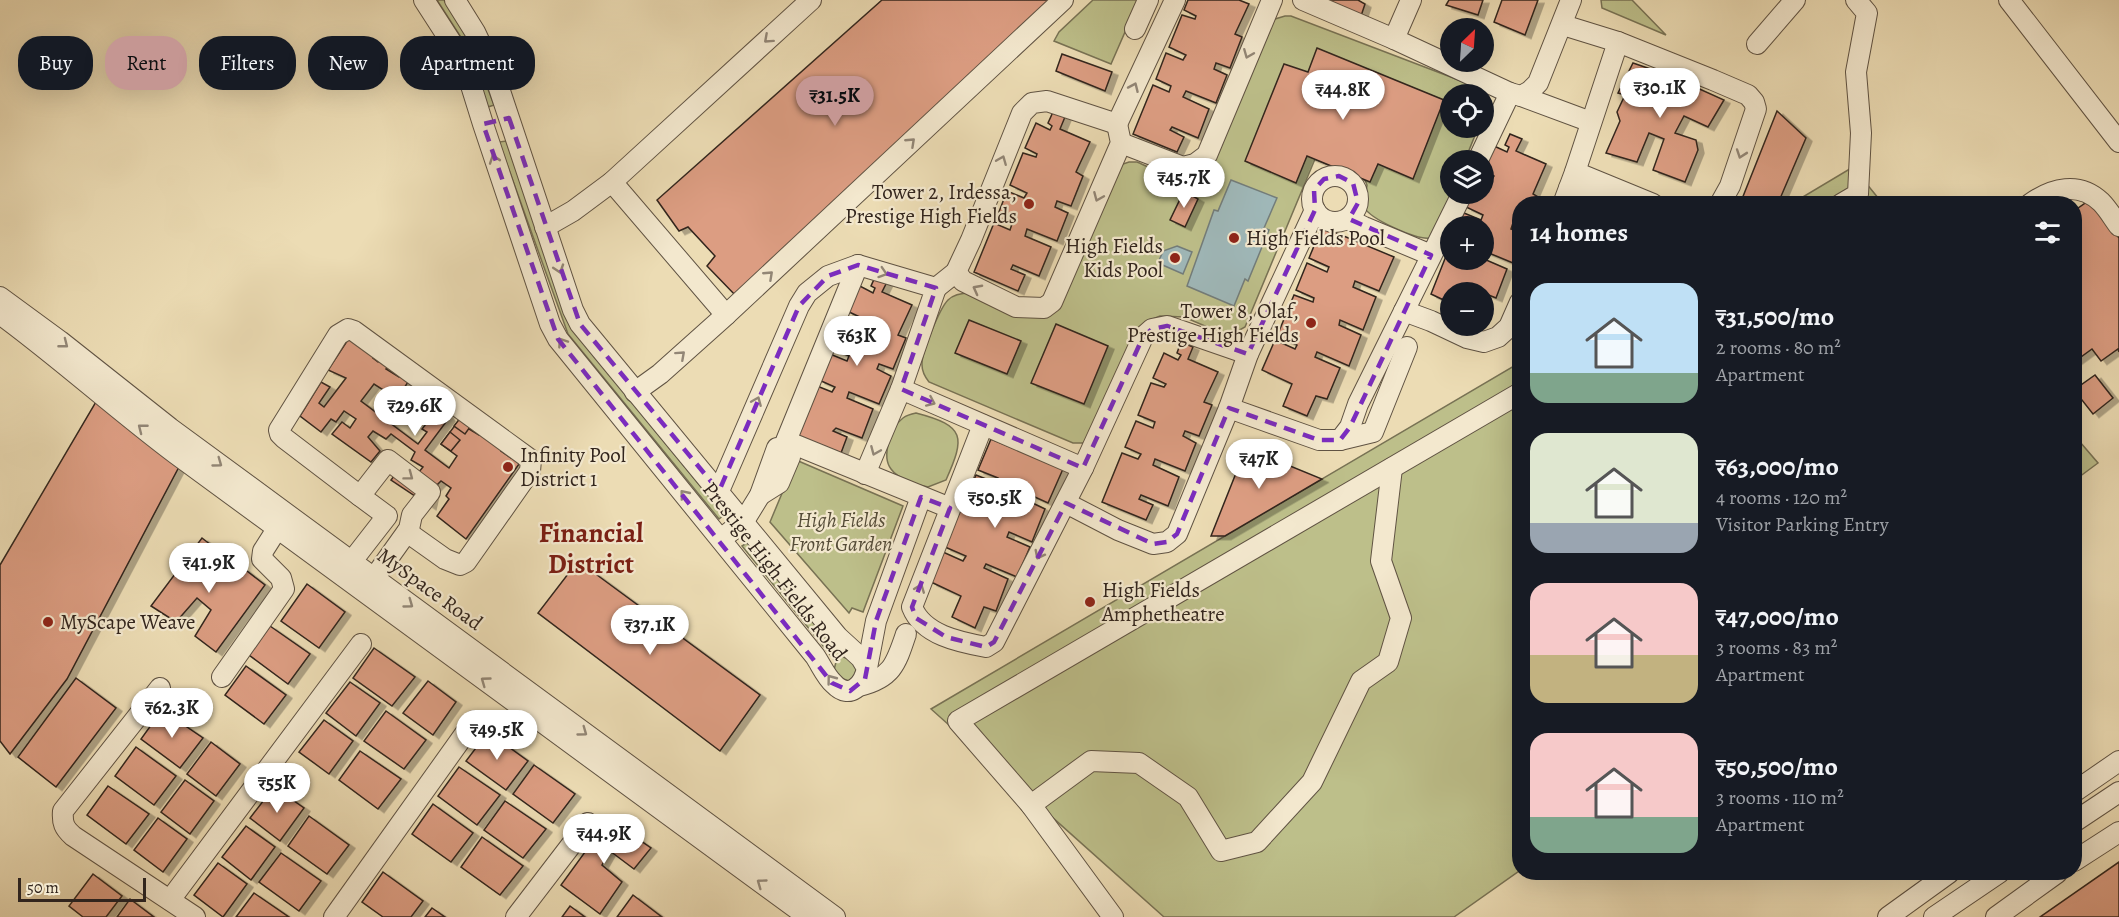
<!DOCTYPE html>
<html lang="en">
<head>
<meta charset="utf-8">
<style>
	body { margin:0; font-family:Alegreya,serif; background:#242831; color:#f1f3f6; height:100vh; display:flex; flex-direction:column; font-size:22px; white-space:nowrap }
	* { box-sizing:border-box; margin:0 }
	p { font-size:20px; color:#9ea1a6 }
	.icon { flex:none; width:33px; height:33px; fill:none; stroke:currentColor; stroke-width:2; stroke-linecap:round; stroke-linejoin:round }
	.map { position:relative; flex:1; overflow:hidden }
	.side { position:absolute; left:1512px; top:196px; width:570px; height:684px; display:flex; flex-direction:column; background:#171b24; border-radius:24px; box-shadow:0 6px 24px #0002 }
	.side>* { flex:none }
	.top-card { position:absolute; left:18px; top:36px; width:570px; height:54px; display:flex; gap:12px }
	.needle { width:39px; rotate:25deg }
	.tools { position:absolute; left:1440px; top:18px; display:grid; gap:12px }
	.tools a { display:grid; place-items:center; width:54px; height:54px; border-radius:50%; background:#171b24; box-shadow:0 6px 24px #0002; font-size:30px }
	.scale { position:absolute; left:18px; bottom:15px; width:128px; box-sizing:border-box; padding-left:6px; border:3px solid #32251d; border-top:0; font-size:16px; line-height:21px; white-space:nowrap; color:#32251d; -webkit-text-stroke:4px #f3e8ce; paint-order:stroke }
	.price { position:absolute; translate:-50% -51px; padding:0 14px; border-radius:21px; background:#fff; color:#222; font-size:20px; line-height:39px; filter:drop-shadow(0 2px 3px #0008) }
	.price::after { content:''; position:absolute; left:50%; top:36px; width:18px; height:14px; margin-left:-9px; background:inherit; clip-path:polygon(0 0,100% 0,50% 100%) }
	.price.active { background:#c59692; color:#111 }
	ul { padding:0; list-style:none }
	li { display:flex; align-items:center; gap:18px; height:150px; padding:0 18px }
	li span { display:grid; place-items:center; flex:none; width:168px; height:120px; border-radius:18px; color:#555 }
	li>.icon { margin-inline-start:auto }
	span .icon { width:72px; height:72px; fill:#fffc; stroke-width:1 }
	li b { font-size:26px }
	h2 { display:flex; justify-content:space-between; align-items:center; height:72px; padding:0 18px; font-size:26px }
	.chip { padding:0 21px; border-radius:24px; background:#171b24; box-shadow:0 6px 24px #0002; font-size:21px; line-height:54px }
	.chip.active { background:#c59692; color:#111 }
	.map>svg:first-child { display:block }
	.green { fill:#bdbf8a; stroke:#787254; stroke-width:1.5 }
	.water { fill:#9fb8b9; stroke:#737d7b; stroke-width:1.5 }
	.building { fill:#dc9d82; stroke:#32251d; stroke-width:1.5; filter:url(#shadow) }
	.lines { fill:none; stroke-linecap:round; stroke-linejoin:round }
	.minor-casing { stroke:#605343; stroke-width:22 }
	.minor { stroke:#f3e8ce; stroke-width:20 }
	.oneway { stroke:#928676 }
	.marked { fill:none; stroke:#7b2cbf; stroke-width:4.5; stroke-dasharray:12 8; stroke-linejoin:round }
	.poi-dot { fill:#8f2418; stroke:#f3e8ce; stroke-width:2 }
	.labels { text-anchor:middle; stroke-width:4.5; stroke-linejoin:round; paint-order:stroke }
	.poi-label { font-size:21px; fill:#32251d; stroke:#f3e8ce; text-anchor:start }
	.park-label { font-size:21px; font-style:italic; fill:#554c38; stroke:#f3e8ce }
	.street-label { font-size:21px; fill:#32251d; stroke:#f3e8ce }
	.district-label { font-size:27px; font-weight:bold; fill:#7a1f14; stroke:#f3e8ce }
</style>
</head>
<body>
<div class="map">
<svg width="2119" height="917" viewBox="0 0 2119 917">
	<defs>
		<filter id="shadow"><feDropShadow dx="6" dy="3.5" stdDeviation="0" flood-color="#0004"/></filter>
	</defs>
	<rect width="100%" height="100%" fill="#ecdcb4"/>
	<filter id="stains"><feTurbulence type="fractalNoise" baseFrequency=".00333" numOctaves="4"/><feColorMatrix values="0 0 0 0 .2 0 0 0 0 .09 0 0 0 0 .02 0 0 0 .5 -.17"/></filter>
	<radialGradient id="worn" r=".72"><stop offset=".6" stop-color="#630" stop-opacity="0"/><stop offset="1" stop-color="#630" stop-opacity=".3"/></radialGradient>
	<g class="green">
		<path d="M437 0H444L470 42 494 105 488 107 466 45Z"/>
		<path d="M1093 0H1139L1111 64 1054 41 1059 32Z"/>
		<path d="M1601 0H1632L1666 35 1602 8Z"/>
		<path d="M1285 16H1291L1477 87 1486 95 1487 105 1484 113V94H1450V128H1478L1465 160H1450L1452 194 1430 238C1416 240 1370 219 1364 207L1367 185 1365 180 1315 159 1245 327 1236 332 1226 335 1184 317 1160 316 1150 320 1087 443H1073L929 382C925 377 922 372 922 365 921 353 940 308 948 300 954 294 962 293 970 293 995 304 1022 322 1049 315L1120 165 1129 162H1137C1168 175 1195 196 1216 155L1270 23 1275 19Z"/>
		<path d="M506 141 573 330 724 515 719 519 568 334 499 142Z"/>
		<path d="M1853 167 1883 204H1791Z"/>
		<path d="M1519 363V871L1454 917H1164L931 709Z"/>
		<path d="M916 413C966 426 965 437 946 480L928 487C917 485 898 479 891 469 881 456 891 427 903 418 907 415 911 414 916 413Z"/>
		<path d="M2074 435 2098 463 2075 480H2074Z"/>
		<path d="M796 460 903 506 863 612 852 608 849 613 770 522Z"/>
		<path d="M750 541 843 657 852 660 857 667 855 676 849 681 838 677 834 670 836 662 742 546Z"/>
	</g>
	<g class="water">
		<path d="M1231 180 1277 198 1264 228 1269 230 1248 281 1245 279 1234 306 1187 286 1214 210 1218 211Z"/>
		<path d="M1177 246 1192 252 1183 274 1158 263 1163 251Z"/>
	</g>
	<g class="building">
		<path d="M882 0H1053L737 297 707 266 715 256 688 227 679 231 657 200Z"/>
		<path d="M1188 0H1239L1249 4 1235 34 1242 37 1230 68 1216 63 1214 69 1227 75 1216 103 1186 91 1183 97 1209 109 1198 138 1172 127 1170 130 1184 137 1177 152 1133 134 1153 85 1169 92 1171 86 1156 79 1166 53 1183 60 1186 55 1169 47 1182 15 1195 19 1196 16 1184 10Z"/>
		<path d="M1320 0H1358L1365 4 1361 16Z"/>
		<path d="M1449 0H1483L1478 15 1446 5Z"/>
		<path d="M1502 0H1538L1525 35 1494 22Z"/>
		<path d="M1317 48 1444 100 1413 179 1378 164 1370 182 1307 156 1296 183 1245 161 1284 64 1308 72Z"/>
		<path d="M1062 54 1112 72 1105 91 1056 71Z"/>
		<path d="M1633 63 1671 76 1668 85 1679 89 1684 82 1724 100 1708 127 1684 116 1675 133 1696 140 1698 150 1685 182 1653 170 1664 139 1649 133 1637 162 1606 153 1620 121 1617 112 1625 95 1618 93Z"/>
		<path d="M1777 111 1806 138 1779 201 1775 204H1740Z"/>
		<path d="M1053 112 1065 117 1060 129 1090 142 1076 172 1083 176 1071 206 1057 201 1055 207 1068 213 1057 241 1027 229 1025 236 1051 247 1039 276 1013 265 1011 269 1025 275 1018 291 974 272 994 223 1010 230 1012 224 997 217 1007 191 1024 198 1027 193 1010 185 1023 153 1036 157 1037 154 1025 148 1036 123 1050 130 1052 126 1048 123Z"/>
		<path d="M1510 134 1522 139 1516 151 1546 164 1533 194 1540 198 1537 204H1520V225L1513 223 1511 229 1520 232V248L1513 263 1484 251V226H1458L1464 213 1481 220 1483 215 1466 207 1472 194H1484V177L1492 179 1494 176 1484 171V165L1492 145 1507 152 1509 147 1505 145Z"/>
		<path d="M1184 191 1198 199 1185 227 1170 220Z"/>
		<path d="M2091 199 2119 238V352L2118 349 2101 361 2092 349 2074 362V211Z"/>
		<path d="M1322 227 1394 257 1379 291 1355 281 1353 287 1376 297 1363 330 1340 320 1339 325 1361 335 1349 366 1317 352 1315 357 1340 368 1327 399 1316 396 1307 416 1283 406 1292 384 1262 370 1275 340 1295 349 1297 345 1277 336 1294 295 1313 302 1314 298 1296 290 1307 263 1327 272 1329 267 1309 258Z"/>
		<path d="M1450 246V260L1484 259 1507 269 1496 298 1469 287 1467 290 1472 292H1450V303L1431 294Z"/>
		<path d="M876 275 888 280 882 292 912 305 898 335 906 338 893 369 879 364 877 369 891 376 879 404 849 392 847 398 873 409 862 438 836 428 833 431 847 437 841 453 796 435 817 386 832 392 835 387 819 380 830 354 847 361 849 356 832 348 845 316 858 320 860 317 847 311 858 285 873 293 875 288 871 286Z"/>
		<path d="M969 320 1021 341 1007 374 955 353Z"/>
		<path d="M1056 324 1108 346 1084 404 1031 383Z"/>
		<path d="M351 335 378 351 373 358 378 362 383 354 391 360 386 369 399 377 404 370 412 376 391 408 383 401 388 393 374 384 361 401 418 444 427 432 422 429 426 424 413 414 410 421 403 416 424 385 431 391 426 398 437 406 443 399 451 405 445 412 449 418 425 450 449 468 457 456 441 444 465 412 475 420 469 429 479 435 484 429 506 444 501 451 511 458 516 451 524 457 466 539 437 516 449 499 446 496 451 488 441 481 434 488 430 506 391 480 401 467 415 477 423 467 411 460 415 452 391 434 386 439 373 431 368 437 380 451 371 462 332 434 342 422 350 428 356 419 344 411 336 422 331 419 321 432 300 416 321 382 330 387 319 403 324 407 346 378 328 370Z"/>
		<path d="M1181 342 1193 347 1188 359 1218 372 1204 402 1212 405 1199 436 1185 431 1183 436 1196 443 1185 471 1155 459 1153 465 1179 477 1168 506 1141 495 1139 499 1153 505 1146 520 1102 502 1122 453 1138 459 1141 454 1125 447 1136 421 1153 428 1155 422 1138 415 1151 383 1164 387 1166 384 1153 378 1164 353 1178 360 1181 355 1177 353Z"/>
		<path d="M2095 375 2113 398 2093 414 2074 390Z"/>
		<path d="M97 400 180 465 67 679 10 754 0 741V565Z"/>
		<path d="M465 412 475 420 465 434 454 426Z"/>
		<path d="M450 432 460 440 451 451 441 444Z"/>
		<path d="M991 439 1063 469 1048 503 1024 492 1022 498 1045 509 1032 542 1009 532 1007 537 1030 547 1017 577 986 564 984 568 1008 579 996 611 984 607 975 628 952 617 961 596 931 582 943 552 963 561 966 556 945 547 962 506 981 514 983 509 964 502 976 475 996 483 998 478 978 470Z"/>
		<path d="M1246 448 1322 479 1225 536H1211Z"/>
		<path d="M202 538 225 556 216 568 234 580 243 568 265 585 216 652 195 636 211 610 197 598 176 622 151 606Z"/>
		<path d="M578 561 760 695 720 751 538 613Z"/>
		<path d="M307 584 345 612 319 648 281 621Z"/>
		<path d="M270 626 310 654 288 684 249 655Z"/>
		<path d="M374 648 415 677 392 706 353 678Z"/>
		<path d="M246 666 286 695 264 724 225 695Z"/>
		<path d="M76 678 116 708 56 787 18 757Z"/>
		<path d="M428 681 456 702 433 735 403 713Z"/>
		<path d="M350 682 380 703 356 736 326 713Z"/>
		<path d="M162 710 203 738 180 768 141 739Z"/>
		<path d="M386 711 426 740 404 769 364 741Z"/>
		<path d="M324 720 353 741 329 774 299 752Z"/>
		<path d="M488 732 528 761 506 790 466 761Z"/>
		<path d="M211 742 240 764 216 796 187 774Z"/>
		<path d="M136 747 176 776 154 805 115 776Z"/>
		<path d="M360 751 401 779 378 809 339 780Z"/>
		<path d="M534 765 575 794 553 823 513 794Z"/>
		<path d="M459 767 500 795 477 825 438 796Z"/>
		<path d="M185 780 214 801 190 834 161 812Z"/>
		<path d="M108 786 149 814 126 844 87 815Z"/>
		<path d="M274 787 304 808 280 841 250 818Z"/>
		<path d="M505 801 546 829 523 858 484 830Z"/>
		<path d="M433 804 473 833 451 862 412 834Z"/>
		<path d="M309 816 349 845 327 874 288 846Z"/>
		<path d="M606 817 651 848 634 869 610 851 602 865 622 882 600 914 561 885 596 837 594 832Z"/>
		<path d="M158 818 187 839 163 872 134 850Z"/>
		<path d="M246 826 275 847 251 880 222 857Z"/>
		<path d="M482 837 523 866 500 895 461 867Z"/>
		<path d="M281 853 321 881 299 911 259 882Z"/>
		<path d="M2119 862V917H2040Z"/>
		<path d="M218 863 247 884 223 917 194 895Z"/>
		<path d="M383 872 423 901 411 917H383L362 902Z"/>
		<path d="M93 874 122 896 106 917H83L69 906Z"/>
		<path d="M254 893 289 917H236Z"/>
		<path d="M633 895 662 917H617Z"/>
		<path d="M130 899 154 917H117Z"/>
		<path d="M570 906 585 917H562Z"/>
		<path d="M432 908 445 917H425Z"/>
	</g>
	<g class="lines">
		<defs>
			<g id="minor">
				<path d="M424 0 453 45 469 79 483 124 550 324 558 339 815 656C821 665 826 677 834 684 850 701 864 684 867 668L861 658 838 637 580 324 573 310 493 70 475 32 455 0"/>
				<path d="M1303 0 1394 39 1510 93 1521 96 1530 91 1538 83 1571 0"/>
				<path d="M2009 0 2119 142"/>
				<path d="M1563 25 1618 42 1713 80 1748 95 1754 102 1756 109 1730 186 1720 204"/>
				<path d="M1135 29 1148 0"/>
				<path d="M1394 39 1411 0"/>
				<path d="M1757 44 1795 0"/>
				<path d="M1521 96 1591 122"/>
				<path d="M1121 143 1183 167 1195 164 1207 155 1272 0"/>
				<path d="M1478 160 1510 93"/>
				<path d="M1575 172 1653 204"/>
				<circle cx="1335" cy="199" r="23"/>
				<path d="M612 182 726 315"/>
				<path d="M1569 188 1606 204"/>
				<path d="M1563 204 1575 172 1618 42"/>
				<path d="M1841 204 1858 194 1861 133 1856 72 1867 13 1856 0"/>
				<path d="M2030 204C2052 188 2079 181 2101 202 2108 209 2113 218 2119 226"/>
				<path d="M1348 219 1364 227 1431 255"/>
				<path d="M545 227 573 211 612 182 811 0"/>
				<path d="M858 265 786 441 950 508"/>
				<path d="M956 272 963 281 1016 307 1044 308 1052 302 1121 143 1117 124"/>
				<path d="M936 288 956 272 971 240 1022 113 1032 103 1047 101 1117 124 1175 0"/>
				<path d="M0 297 60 341 170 428 835 917"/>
				<path d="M1404 311 1431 321 1467 338 1484 342 1498 337 1509 327 1520 302"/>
				<path d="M0 314C60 358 116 409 176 454L808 917"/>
				<path d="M635 392 660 374 726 315 1063 0"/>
				<path d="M1229 408 1248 354"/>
				<path d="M983 425 912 607C923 635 959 642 986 647L994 642 1083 468 1143 337 1152 329 1167 326 1248 354 1315 210"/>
				<path d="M1340 440 1373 432 1407 347"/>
				<path d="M865 474 901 389"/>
				<path d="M719 491 799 306 807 293 828 276 858 265 936 288 901 389 1083 468"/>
				<path d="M760 495 779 483 790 457"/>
				<path d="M360 496 284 438 280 434 279 430 338 335 348 329 354 331 531 460 530 471 466 562 460 565 445 559 407 532"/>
				<path d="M1066 503 1118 530 1153 544 1167 542 1177 534 1229 408 1319 440H1340L1350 427 1358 404 1462 194"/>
				<path d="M721 539 744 521 760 495 777 448"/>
				<path d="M352 561 387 516 360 496 388 460 430 492 412 515 409 529 374 578"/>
				<path d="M867 668 876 621 921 497"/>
				<path d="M222 677 284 589 281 578 262 559 263 551 277 529"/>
				<path d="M859 686C892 678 896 664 906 634"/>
				<path d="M160 688 63 811C62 823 64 828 73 836L195 917"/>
				<path d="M2074 792 2119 761"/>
				<path d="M1031 805 1091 761 1139 763 1188 797 1221 851 1257 842 1312 782 1361 681 1388 662 1401 618 1381 561 1392 468"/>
				<path d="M2074 822 2119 792"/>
				<path d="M2074 861 2119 832"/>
				<path d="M170 900 361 644"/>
				<path d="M334 917 474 721"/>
				<path d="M516 917 588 823"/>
				<path d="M1113 917 1031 805 958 721 1520 393"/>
				<path d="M1888 917 1949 873"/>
				<path d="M1934 917 1999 873"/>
				<path d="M1996 917 2057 873"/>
			</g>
		</defs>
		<use href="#minor" class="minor-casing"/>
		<use href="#minor" class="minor"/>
	</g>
	<defs><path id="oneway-chevron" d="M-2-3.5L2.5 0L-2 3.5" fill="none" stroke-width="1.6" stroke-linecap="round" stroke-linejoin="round" transform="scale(1.5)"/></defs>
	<g class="oneway">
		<use href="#oneway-chevron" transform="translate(768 39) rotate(138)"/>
		<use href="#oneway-chevron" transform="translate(1248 54) rotate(112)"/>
		<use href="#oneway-chevron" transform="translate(1134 87) rotate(-66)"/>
		<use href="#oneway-chevron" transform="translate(911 142) rotate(-43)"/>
		<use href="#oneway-chevron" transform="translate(1741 154) rotate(109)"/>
		<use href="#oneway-chevron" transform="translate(494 159) rotate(-109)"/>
		<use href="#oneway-chevron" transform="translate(1002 160) rotate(-68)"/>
		<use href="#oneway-chevron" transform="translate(1098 197) rotate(113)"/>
		<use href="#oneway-chevron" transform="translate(559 269) rotate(72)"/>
		<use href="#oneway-chevron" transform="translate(883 273) rotate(18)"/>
		<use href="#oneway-chevron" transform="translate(769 275) rotate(-43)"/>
		<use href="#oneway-chevron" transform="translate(977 289) rotate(-152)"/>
		<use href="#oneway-chevron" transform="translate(562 342) rotate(-124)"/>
		<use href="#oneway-chevron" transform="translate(64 344) rotate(38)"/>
		<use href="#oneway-chevron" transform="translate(681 355) rotate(-42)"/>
		<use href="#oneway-chevron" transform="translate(757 401) rotate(-67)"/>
		<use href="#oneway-chevron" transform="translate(931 402) rotate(24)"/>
		<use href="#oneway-chevron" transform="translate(142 428) rotate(-142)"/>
		<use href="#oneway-chevron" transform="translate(875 451) rotate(113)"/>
		<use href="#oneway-chevron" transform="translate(218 463) rotate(36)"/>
		<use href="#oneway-chevron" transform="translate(409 476) rotate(37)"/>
		<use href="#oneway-chevron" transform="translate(684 494) rotate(-129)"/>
		<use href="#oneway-chevron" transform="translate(1039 555) rotate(117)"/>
		<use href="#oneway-chevron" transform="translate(920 588) rotate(-69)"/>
		<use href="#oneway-chevron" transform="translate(409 604) rotate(36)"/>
		<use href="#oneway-chevron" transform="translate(831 679) rotate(-127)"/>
		<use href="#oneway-chevron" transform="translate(485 681) rotate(-144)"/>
		<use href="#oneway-chevron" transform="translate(583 732) rotate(36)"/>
		<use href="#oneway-chevron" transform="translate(761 883) rotate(-144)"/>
	</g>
	<path class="marked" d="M509 118 580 324 719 491 799 306 828 276 858 265 936 288 901 389 1083 468 1143 337 1152 329 1167 326 1248 354 1315 210 1314 190 1324 179 1339 176 1353 183 1358 203 1349 219 1431 255 1350 427 1340 440H1319L1229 408 1177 534 1167 542 1153 544 1066 503 994 642 986 647 946 637 916 618 912 607 950 508 921 497 876 621 865 679 850 691 832 683 558 339 483 124Z"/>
	<g class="poi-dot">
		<circle cx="1029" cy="204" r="6"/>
		<circle cx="1234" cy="238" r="6"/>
		<circle cx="1175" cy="258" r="6"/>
		<circle cx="1311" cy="323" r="6"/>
		<circle cx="508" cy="467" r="6"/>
		<circle cx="1090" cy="602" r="6"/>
		<circle cx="48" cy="622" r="6"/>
	</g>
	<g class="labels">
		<g class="poi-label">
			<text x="1017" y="199" text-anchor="end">Tower 2, Irdessa,<tspan x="1017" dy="24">Prestige High Fields</tspan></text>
			<text x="1246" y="245">High Fields Pool</text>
			<text x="1163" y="253" text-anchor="end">High Fields<tspan x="1163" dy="24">Kids Pool</tspan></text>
			<text x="1299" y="318" text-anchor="end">Tower 8, Olaf,<tspan x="1299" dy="24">Prestige High Fields</tspan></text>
			<text x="520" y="462">Infinity Pool<tspan x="520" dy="24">District 1</tspan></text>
			<text x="1102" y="597">High Fields<tspan x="1102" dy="24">Amphetheatre</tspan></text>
			<text x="60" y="629">MyScape Weave</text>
		</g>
		<g class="park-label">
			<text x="841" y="527">High Fields<tspan x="841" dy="24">Front Garden</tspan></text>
		</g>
		<g class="street-label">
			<text transform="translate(775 571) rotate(52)" y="7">Prestige High Fields Road</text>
			<text transform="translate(430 589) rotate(36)" y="7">MySpace Road</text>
		</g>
		<g class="district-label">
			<text x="591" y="542">Financial<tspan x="591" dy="31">District</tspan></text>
		</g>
	</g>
	<rect width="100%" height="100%" filter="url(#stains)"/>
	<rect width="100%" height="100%" fill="url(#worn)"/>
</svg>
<div class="tools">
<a><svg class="needle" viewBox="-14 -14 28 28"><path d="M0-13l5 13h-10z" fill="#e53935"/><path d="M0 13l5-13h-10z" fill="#9ea1a6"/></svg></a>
<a><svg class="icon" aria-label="locate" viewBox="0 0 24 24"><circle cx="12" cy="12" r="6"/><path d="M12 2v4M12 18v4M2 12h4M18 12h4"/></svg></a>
<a><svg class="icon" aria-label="layers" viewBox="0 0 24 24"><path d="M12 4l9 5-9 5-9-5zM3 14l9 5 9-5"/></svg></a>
<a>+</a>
<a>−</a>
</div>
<div class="scale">50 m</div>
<b class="price" style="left:1660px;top:119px">₹30.1K</b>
<b class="price" style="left:1343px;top:121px">₹44.8K</b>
<b class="price active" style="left:835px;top:127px">₹31.5K</b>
<b class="price" style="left:1184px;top:209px">₹45.7K</b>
<b class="price" style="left:857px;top:367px">₹63K</b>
<b class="price" style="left:415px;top:437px">₹29.6K</b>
<b class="price" style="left:1259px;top:490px">₹47K</b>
<b class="price" style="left:995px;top:529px">₹50.5K</b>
<b class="price" style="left:209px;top:594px">₹41.9K</b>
<b class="price" style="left:650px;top:656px">₹37.1K</b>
<b class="price" style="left:172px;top:739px">₹62.3K</b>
<b class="price" style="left:497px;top:761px">₹49.5K</b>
<b class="price" style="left:277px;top:814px">₹55K</b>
<b class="price" style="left:604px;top:865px">₹44.9K</b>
<div class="top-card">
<a class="chip">Buy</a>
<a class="chip active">Rent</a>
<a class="chip">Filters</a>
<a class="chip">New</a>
<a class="chip">Apartment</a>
</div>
<section class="side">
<h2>14 homes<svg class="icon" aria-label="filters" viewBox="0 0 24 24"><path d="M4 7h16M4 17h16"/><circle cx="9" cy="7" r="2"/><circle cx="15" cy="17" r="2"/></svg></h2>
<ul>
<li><span style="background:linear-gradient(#bfe0f5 75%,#7fa58c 0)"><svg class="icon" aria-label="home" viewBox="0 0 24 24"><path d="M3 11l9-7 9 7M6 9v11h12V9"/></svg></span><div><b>₹31,500/mo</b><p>2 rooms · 80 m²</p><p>Apartment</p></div></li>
<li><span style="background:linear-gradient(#dfe7d0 75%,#9aa5b1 0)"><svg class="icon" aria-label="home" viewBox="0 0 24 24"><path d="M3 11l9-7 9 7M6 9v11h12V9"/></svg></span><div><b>₹63,000/mo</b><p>4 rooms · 120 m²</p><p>Visitor Parking Entry</p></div></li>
<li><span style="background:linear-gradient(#f6c9c9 60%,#c2b280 0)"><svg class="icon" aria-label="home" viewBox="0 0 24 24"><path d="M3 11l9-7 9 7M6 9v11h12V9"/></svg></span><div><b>₹47,000/mo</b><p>3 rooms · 83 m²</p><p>Apartment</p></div></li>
<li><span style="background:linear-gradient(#f6c9c9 70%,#7fa58c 0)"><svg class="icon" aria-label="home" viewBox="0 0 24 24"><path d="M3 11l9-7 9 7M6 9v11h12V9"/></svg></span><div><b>₹50,500/mo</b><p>3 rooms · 110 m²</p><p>Apartment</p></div></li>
</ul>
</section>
</div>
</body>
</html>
